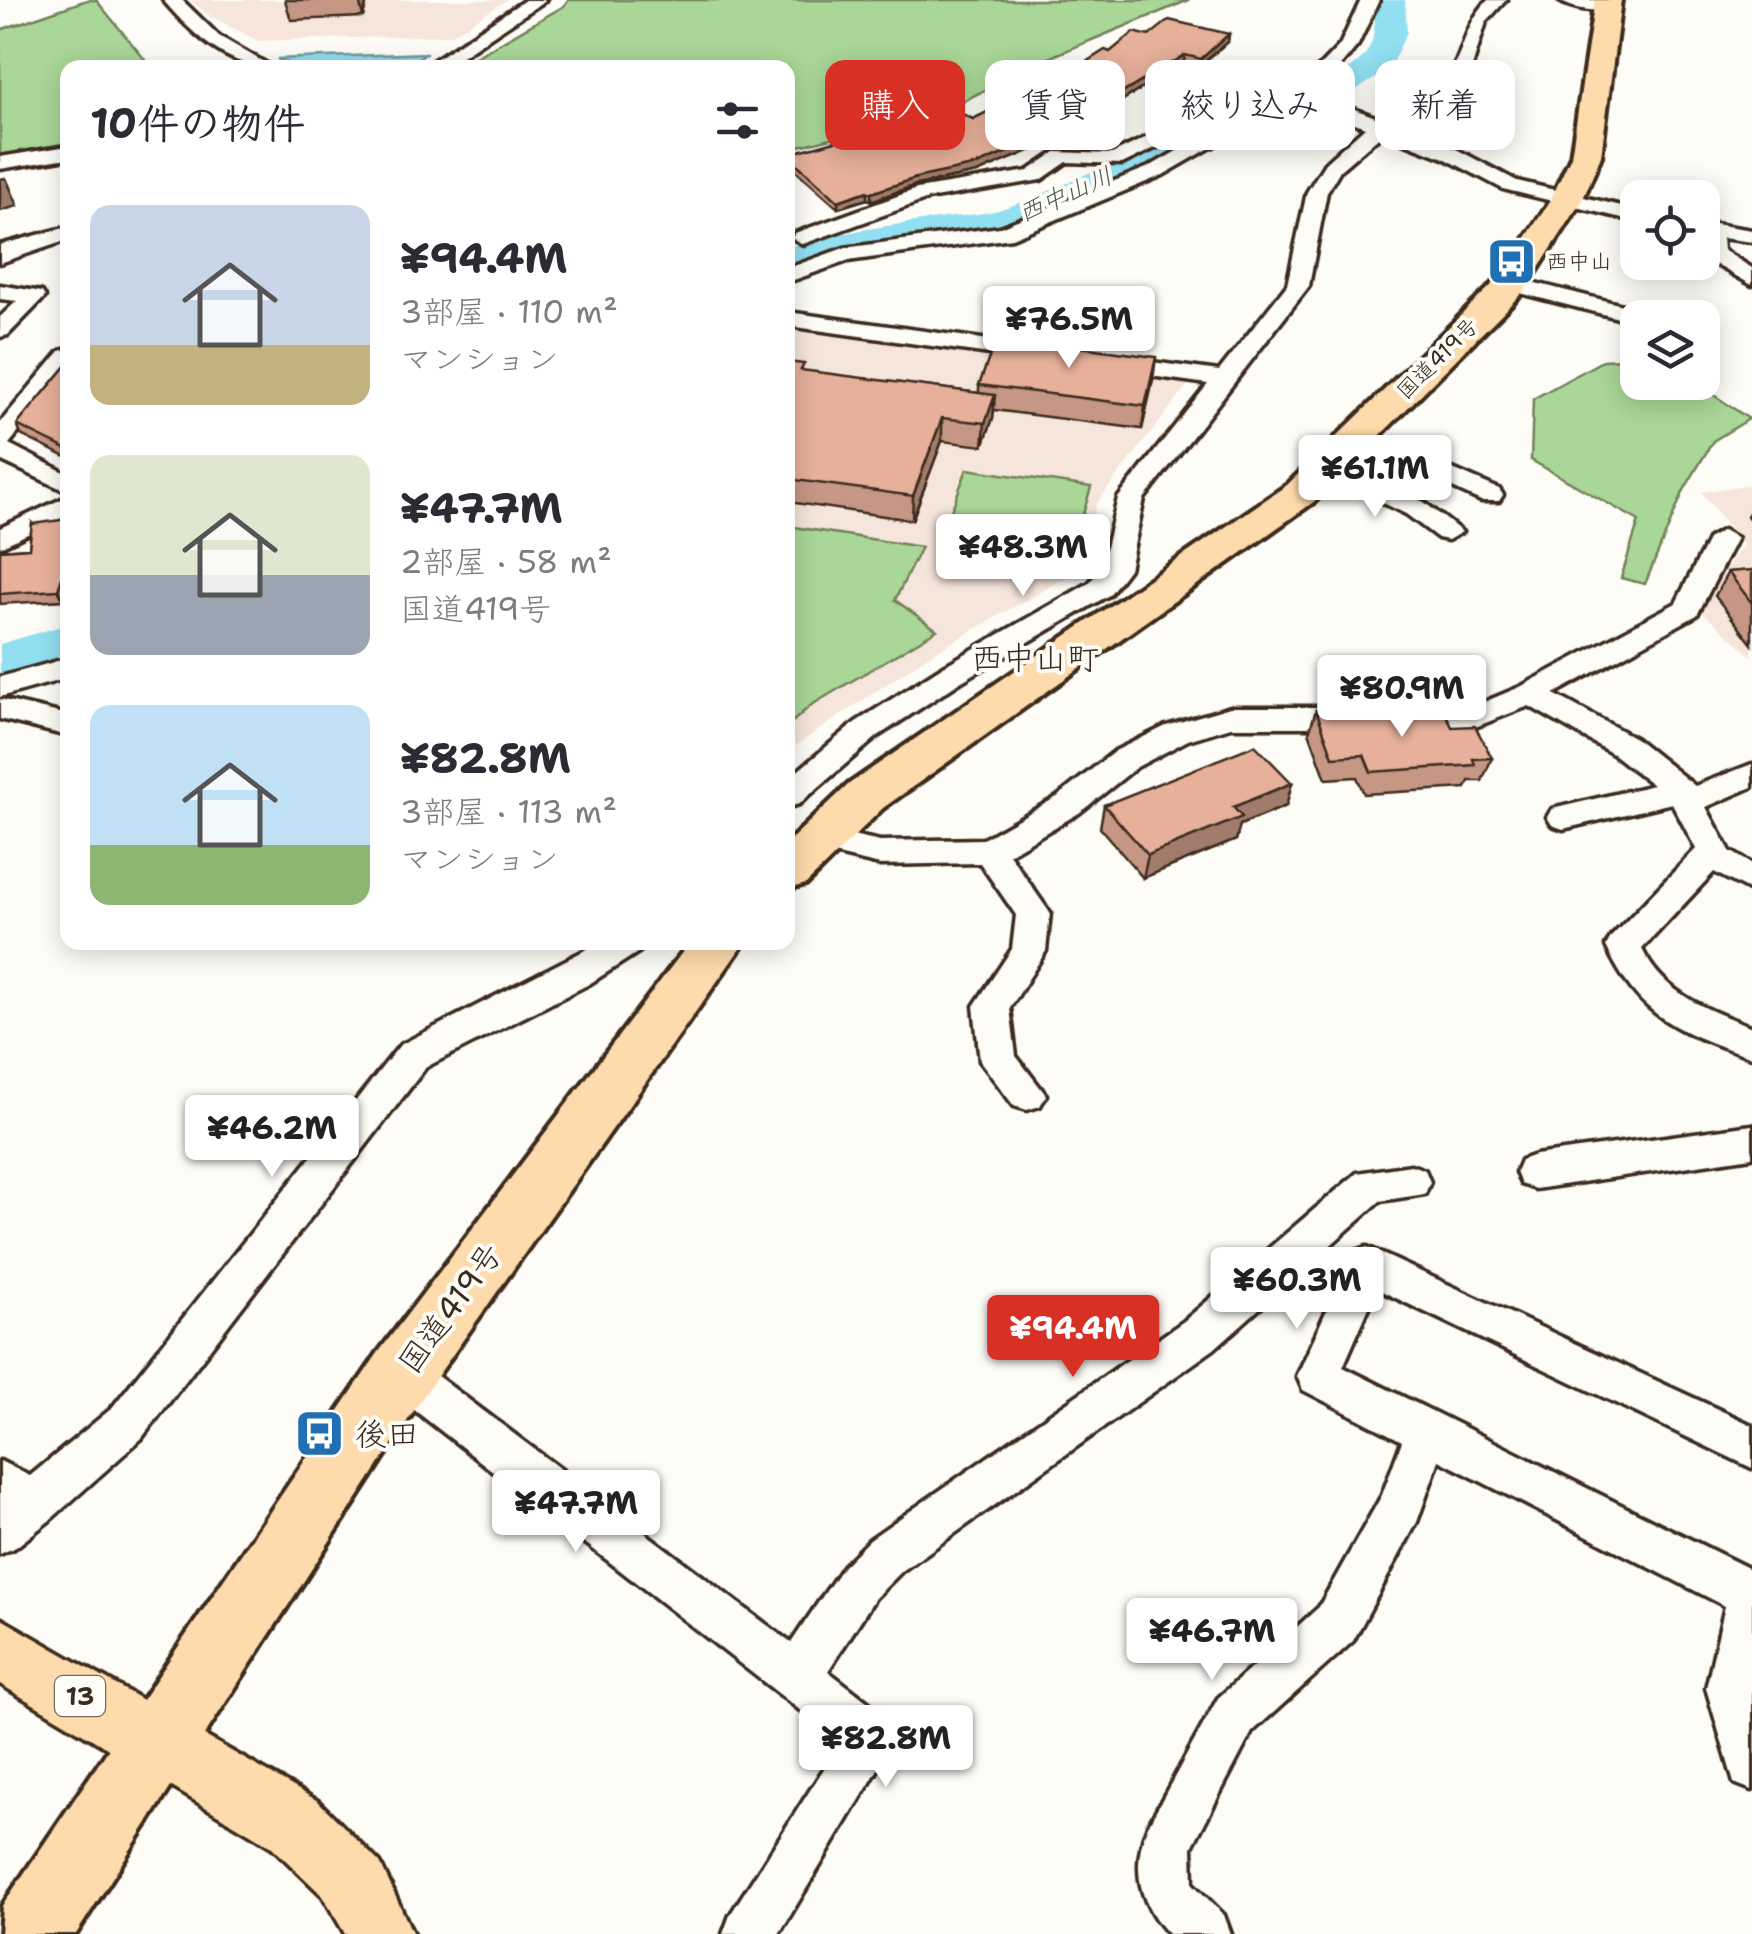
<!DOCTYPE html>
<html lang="ja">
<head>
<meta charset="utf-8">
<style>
	body { margin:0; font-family:"Shantell Sans","Klee One",sans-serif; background:#f7f7f7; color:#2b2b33; height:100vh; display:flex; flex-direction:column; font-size:38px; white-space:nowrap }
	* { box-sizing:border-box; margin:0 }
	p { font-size:32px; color:#7c7c81 }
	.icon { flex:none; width:55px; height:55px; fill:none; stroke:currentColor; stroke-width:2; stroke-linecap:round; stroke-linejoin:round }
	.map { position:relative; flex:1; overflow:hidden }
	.panel { position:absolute; left:60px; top:60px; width:735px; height:890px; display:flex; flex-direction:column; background:#fff; border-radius:20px; box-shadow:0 5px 25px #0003 }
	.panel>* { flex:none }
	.guide { position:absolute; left:825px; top:60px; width:775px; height:90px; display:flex; gap:20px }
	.controls { position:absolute; left:1620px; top:180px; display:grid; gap:20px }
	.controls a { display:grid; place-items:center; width:100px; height:100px; border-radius:20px; background:#fff; box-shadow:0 5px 25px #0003; font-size:50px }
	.price { position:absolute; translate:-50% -85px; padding:0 22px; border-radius:10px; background:#fff; color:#222; font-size:32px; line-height:65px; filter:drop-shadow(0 2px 5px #0008) }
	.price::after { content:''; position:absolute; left:50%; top:60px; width:30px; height:22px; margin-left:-15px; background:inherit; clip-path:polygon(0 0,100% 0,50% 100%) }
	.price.on { background:#d93025; color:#fff }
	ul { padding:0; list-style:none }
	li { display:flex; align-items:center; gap:30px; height:250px; padding:0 30px }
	li span { display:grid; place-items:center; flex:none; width:280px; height:200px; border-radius:20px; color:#555 }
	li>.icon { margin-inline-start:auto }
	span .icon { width:120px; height:120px; fill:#fffc; stroke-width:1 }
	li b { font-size:42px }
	h2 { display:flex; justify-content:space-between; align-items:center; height:120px; padding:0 30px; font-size:42px }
	.tag { padding:0 35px; border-radius:20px; background:#fff; box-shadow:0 5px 25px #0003; font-size:35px; line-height:90px }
	.tag.on { background:#d93025; color:#fff }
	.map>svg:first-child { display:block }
	.built { fill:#f6e5db }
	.green { fill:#a9d797; stroke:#72805a; stroke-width:2.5 }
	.water { fill:#91dff1; stroke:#6f979d; stroke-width:2.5 }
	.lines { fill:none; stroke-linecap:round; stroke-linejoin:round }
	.river { fill:#91dff1; fill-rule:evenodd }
	.minor-casing { stroke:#3b2a1e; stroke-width:7 }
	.major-casing { stroke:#3b2a1e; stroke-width:7 }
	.highway-casing { stroke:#3b2a1e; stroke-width:8 }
	.minor { fill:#fdfcf7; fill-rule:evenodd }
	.major { fill:#fedbac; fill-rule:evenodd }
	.highway { fill:#fedbac; fill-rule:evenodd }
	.wall { fill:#c69784; stroke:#3b2a1e; stroke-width:2.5 }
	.shaded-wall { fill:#a17b6c; stroke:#3b2a1e; stroke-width:2.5 }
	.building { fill:#e6b09a; stroke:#3b2a1e; stroke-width:2.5 }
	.labels { text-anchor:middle; stroke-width:8; stroke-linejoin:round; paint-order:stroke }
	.far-poi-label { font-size:22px; fill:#3b2a1e; stroke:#fdfcf7; text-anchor:start }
	.far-street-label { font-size:22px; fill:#3b2a1e; stroke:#fdfcf7 }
	.far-water-label { font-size:25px; font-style:italic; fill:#505753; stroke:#fdfcf7 }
	.shield { fill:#fdfcf7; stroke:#75695f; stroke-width:2.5 }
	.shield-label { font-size:25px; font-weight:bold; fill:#3b2a1e }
	.quarter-label { font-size:32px; fill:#3b2a1e; stroke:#fdfcf7 }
	.near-street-label { font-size:32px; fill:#3b2a1e; stroke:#fdfcf7 }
	.near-poi-label { font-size:32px; fill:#3b2a1e; stroke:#fdfcf7; text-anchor:start }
</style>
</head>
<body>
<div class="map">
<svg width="1752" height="1934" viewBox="0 0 1752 1934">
	<rect width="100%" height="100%" fill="#fdfcf7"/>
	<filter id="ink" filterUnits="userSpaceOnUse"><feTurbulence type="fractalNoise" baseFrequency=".01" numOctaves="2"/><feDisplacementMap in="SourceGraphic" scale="20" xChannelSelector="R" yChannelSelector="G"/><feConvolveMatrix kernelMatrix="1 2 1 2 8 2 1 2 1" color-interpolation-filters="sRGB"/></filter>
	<g filter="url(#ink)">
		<g class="built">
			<path d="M190 0H507L450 35 258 41 210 16Z"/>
			<path d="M788 324 1193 378 1096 504 1086 566 931 654 788 751Z"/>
			<path d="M1752 484V656L1696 606 1744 545 1701 492Z"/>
		</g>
		<g class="green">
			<path d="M87 0H96L151 67 68 68 67 143 0 155V30Z"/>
			<path d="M568 0H1189L1053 56 947 109 788 149V68L458 67 564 6Z"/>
			<path d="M1637 358 1638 382 1696 383 1749 419 1713 441 1684 490 1645 584 1621 578 1639 521 1531 460 1533 399 1604 360Z"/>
			<path d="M967 469 1091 487 1069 562 939 543Z"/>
			<path d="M788 526 921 547 895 600 937 630 810 706 788 726Z"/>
		</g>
		<path class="water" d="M427 53 399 68 297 67 277 59Z"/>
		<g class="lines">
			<g class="river">
				<path d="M1375 0H1405L1407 32 1388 71 1333 103 1295 107 1269 115 1195 147 1099 197 1016 229 837 257 788 271V247C837 232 887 226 937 219 957 216 979 215 998 210 1086 183 1162 128 1249 99 1284 88 1336 86 1362 58 1377 43 1375 19 1375 0Z"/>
				<path d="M68 624V659L0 679V644Z"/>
			</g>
			<defs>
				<g id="minor">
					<path d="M163 0H182L219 36 274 68C228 68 192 34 163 0Z"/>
					<path d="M525 0H546L444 68H422Z"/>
					<path d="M1361 0H1379L1358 45 1332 76 1225 114 1122 164 1067 162 1041 180 928 199 803 244 792 238 795 233 917 189 1028 171 1056 152 1112 154 1211 106 1318 68 1340 45Z"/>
					<path d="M1488 0H1506L1486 22 1470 73 1459 88 1394 125 1458 150 1517 181 1638 210V222L1503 189 1444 158 1382 134 1340 170 1327 192 1309 286 1144 499 1129 569 1109 595 962 681 878 736 799 804 788 807V779L856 722 942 667 1089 583 1101 568 1118 498 1208 384 1107 370 1095 363 1107 356 1219 371 1287 285 1307 192 1325 163 1365 127 1320 109 1236 133 1163 175 1012 238 848 261 788 282V268L844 248 1000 227 1149 167 1222 125 1302 102 1293 96 1296 92H1310L1378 118 1445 80C1465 56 1461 29 1488 0Z"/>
					<path d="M1558 0H1603L1617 6C1604 15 1571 9 1558 0Z"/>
					<path d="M68 146V158L0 169V157Z"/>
					<path d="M1702 222 1752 230V242L1722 238 1723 250 1752 268V285L1704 258Z"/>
					<path d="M68 227V240L0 263V245Z"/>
					<path d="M1512 277 1654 313 1657 318H1638V323L1504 289 1501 284Z"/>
					<path d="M0 285 42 292 45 297 8 335 0 337V317L17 301 0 299Z"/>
					<path d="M788 312 1040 347 1052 354 1040 361 788 326Z"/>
					<path d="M68 349V372L9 444 68 474V492L0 460V423L60 351Z"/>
					<path d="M1358 428 1499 489 1503 495 1499 501H1481L1349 441 1345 436 1349 431Z"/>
					<path d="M1328 459 1424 502 1462 532 1448 540 1438 538 1406 514 1319 472 1315 467Z"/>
					<path d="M68 496V515L0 547V528Z"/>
					<path d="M1723 530 1737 538 1697 615 1554 694 1635 738 1695 786 1752 764V787L1706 807 1730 851 1752 864V892L1714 872 1642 949C1664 995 1707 1009 1752 1027V1057C1679 1032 1640 1019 1606 946L1611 937 1696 849 1672 803 1563 829 1552 825 1547 817 1552 809 1653 785 1613 754 1529 706 1475 727H1231L1188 740 1137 767 1079 813 1009 854 1050 913 1046 951 1010 1008 1016 1056 1046 1095 1040 1106 1027 1110 1014 1106 980 1061 974 1006 1012 949 1016 915 980 863 880 865 808 848 804 840 808 832 820 828 880 841 983 839 1057 797 1115 751 1166 726 1230 707H1472L1520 687 1676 603 1709 538Z"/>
					<path d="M68 658V678L0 697V677Z"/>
					<path d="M0 699 68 715V736L0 719Z"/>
					<path d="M601 942H645L640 951 589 984 426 1067 141 1439 50 1520 16 1547 0 1554V1461L30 1476 111 1409 400 1045Z"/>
					<path d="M1752 1125V1157L1535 1189 1521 1184 1516 1172 1521 1160 1535 1155Z"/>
					<path d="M1411 1165 1425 1170 1430 1182 1425 1194 1380 1201 1214 1349 902 1571 875 1598 828 1671 890 1719 898 1736 779 1934H723L730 1915 841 1742 386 1388 380 1374 386 1360 401 1354 416 1360 791 1643 843 1566 870 1539 1184 1321 1357 1173Z"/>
					<path d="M1367 1247 1752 1425V1468L1377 1289 1343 1367 1752 1570V1790L1734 1783 1706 1688 1725 1606 1439 1460 1417 1522 1353 1641 1252 1732 1192 1847 1193 1884 1224 1915 1231 1934H1168C1138 1902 1131 1866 1148 1825L1218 1698 1319 1607 1382 1495 1402 1441 1303 1390 1297 1376 1353 1252Z"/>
				</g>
				<path id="major" d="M0 1618 318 1801 380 1863 413 1934H345L323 1896 272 1847 0 1684Z"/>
				<g id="highway">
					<path d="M1595 0H1621L1601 156 1582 201 1524 291 1315 501 883 808 806 884 788 889V842L849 784 1287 485 1500 277 1550 201 1571 156Z"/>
					<path d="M690 942H745L424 1395 76 1934H0L2 1906 378 1353Z"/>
				</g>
			</defs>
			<use href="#minor" class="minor-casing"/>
			<use href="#major" class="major-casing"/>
			<use href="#highway" class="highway-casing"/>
			<use href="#minor" class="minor"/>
			<use href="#major" class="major"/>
			<use href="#highway" class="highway"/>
		</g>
		<g class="wall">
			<path d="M285 0H367L363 17 291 20Z"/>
			<path d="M1229 34 1228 41 1200 66 1184 63 1070 132 1054 146 1045 144 977 173 916 185 871 201 867 199 838 208 788 164V154L903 136 973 119 1110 52Z"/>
			<path d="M788 362 804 371 979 393V385L1153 380 1142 429 994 410 993 418 983 446 942 441 912 520 788 502Z"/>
			<path d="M68 364V458L21 435 17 425Z"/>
			<path d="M1752 508V522L1747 516Z"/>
			<path d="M32 524 63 600 0 604V550L29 548Z"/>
			<path d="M1752 570V644L1715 596 1728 572Z"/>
			<path d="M1316 710 1352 716 1452 727 1492 758 1482 781H1469L1466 788 1364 794 1357 777 1326 779 1309 732Z"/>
			<path d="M1292 783 1286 806 1240 825 1236 840 1143 878 1100 828 1104 805Z"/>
		</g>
		<g class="shaded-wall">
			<path d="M359 0H367L363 17Z"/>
			<path d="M1229 34 1228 41 1200 66 1201 59Z"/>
			<path d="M1185 55 1184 63 1070 132 1054 146V138L1071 124Z"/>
			<path d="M1045 136V144L977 173 916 185 871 201V193Z"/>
			<path d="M6 178 18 206 0 211V179Z"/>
			<path d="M867 191V199L838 208V201Z"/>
			<path d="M1156 357 1153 380 1142 429 1145 406Z"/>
			<path d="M995 395 993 418 983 446 985 423Z"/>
			<path d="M942 418V441L912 520 913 496Z"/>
			<path d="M68 540V586L63 600 58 590Z"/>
			<path d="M1292 783 1286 806 1240 825 1236 840 1143 878 1148 855 1233 807Z"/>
		</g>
		<g class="building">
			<path d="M1169 20 1229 34 1201 59 1185 55 1071 124 1054 138 1045 136 977 165 916 178 871 193 867 191 838 201 788 156V154L889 126 903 136 960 113 973 119 1027 92 1055 66 1075 69 1105 50 1110 52 1134 32 1149 36Z"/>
			<path d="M997 336 1156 357 1145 406 979 385Z"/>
			<path d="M788 362 804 364 801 370 995 395 985 423 942 418 913 496 788 479Z"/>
			<path d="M68 364V450L17 425Z"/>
			<path d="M68 519 65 569 58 590 0 594V550L29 548 32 524Z"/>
			<path d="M1752 570V603L1728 572Z"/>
			<path d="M1349 708 1352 716 1444 710 1452 727 1475 726 1492 758 1473 759 1475 765 1371 772 1364 755 1333 757 1316 710Z"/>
			<path d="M1255 745 1292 783 1233 807 1242 817 1148 855 1104 805Z"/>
		</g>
	</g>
	<defs>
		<symbol id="bus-square" viewBox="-11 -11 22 22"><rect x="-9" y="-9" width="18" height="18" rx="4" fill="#1f6fb2" stroke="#fdfcf7"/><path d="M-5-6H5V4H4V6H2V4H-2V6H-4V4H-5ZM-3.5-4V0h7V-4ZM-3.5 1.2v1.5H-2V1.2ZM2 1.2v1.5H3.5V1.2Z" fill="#fff"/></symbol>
	</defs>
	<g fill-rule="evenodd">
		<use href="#bus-square" x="1484" y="234" width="55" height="55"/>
		<use href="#bus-square" x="292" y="1406" width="55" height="55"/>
	</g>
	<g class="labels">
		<g class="far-poi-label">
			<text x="1546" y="269">西中山</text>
		</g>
		<g class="far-street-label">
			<text transform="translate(1437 358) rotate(-45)" y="8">国道419号</text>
		</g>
		<g class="far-water-label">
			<text transform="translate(1065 194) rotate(-24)" y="9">西中山川</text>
		</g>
		<rect class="shield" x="55" y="1676" width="50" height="40" rx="8"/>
		<g class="shield-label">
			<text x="80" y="1705">13</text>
		</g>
		<g class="quarter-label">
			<text x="1035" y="669">西中山町</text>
		</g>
		<g class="near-street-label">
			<text transform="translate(450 1308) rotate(-54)" y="11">国道419号</text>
		</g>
		<g class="near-poi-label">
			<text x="355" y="1445">後田</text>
		</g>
	</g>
</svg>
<div class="controls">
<a><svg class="icon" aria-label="locate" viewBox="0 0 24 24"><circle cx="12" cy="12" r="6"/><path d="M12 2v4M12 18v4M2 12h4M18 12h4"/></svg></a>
<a><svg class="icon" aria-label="layers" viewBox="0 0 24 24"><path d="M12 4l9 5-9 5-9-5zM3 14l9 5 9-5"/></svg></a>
</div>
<b class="price" style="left:1069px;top:371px">¥76.5M</b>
<b class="price" style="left:1375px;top:520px">¥61.1M</b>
<b class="price" style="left:1023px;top:599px">¥48.3M</b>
<b class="price" style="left:1402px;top:740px">¥80.9M</b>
<b class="price" style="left:272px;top:1180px">¥46.2M</b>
<b class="price" style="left:1297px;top:1332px">¥60.3M</b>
<b class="price on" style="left:1073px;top:1380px">¥94.4M</b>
<b class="price" style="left:576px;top:1555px">¥47.7M</b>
<b class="price" style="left:1212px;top:1683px">¥46.7M</b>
<b class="price" style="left:886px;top:1790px">¥82.8M</b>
<div class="guide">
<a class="tag on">購入</a>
<a class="tag">賃貸</a>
<a class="tag">絞り込み</a>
<a class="tag">新着</a>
</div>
<section class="panel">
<h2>10件の物件<svg class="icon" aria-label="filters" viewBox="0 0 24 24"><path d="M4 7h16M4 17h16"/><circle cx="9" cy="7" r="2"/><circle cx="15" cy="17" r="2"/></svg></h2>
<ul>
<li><span style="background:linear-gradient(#c9d6e8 70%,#c2b280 0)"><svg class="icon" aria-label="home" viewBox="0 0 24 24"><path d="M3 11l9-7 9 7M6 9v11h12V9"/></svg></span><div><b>¥94.4M</b><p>3部屋 · 110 m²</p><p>マンション</p></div></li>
<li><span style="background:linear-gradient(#dfe7d0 60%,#9aa5b1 0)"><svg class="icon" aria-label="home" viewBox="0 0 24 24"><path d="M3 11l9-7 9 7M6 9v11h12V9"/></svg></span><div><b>¥47.7M</b><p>2部屋 · 58 m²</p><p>国道419号</p></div></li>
<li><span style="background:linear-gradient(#bfe0f5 70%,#8fb573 0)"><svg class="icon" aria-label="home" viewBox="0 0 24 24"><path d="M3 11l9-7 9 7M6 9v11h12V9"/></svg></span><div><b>¥82.8M</b><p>3部屋 · 113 m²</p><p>マンション</p></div></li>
</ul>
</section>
</div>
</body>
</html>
